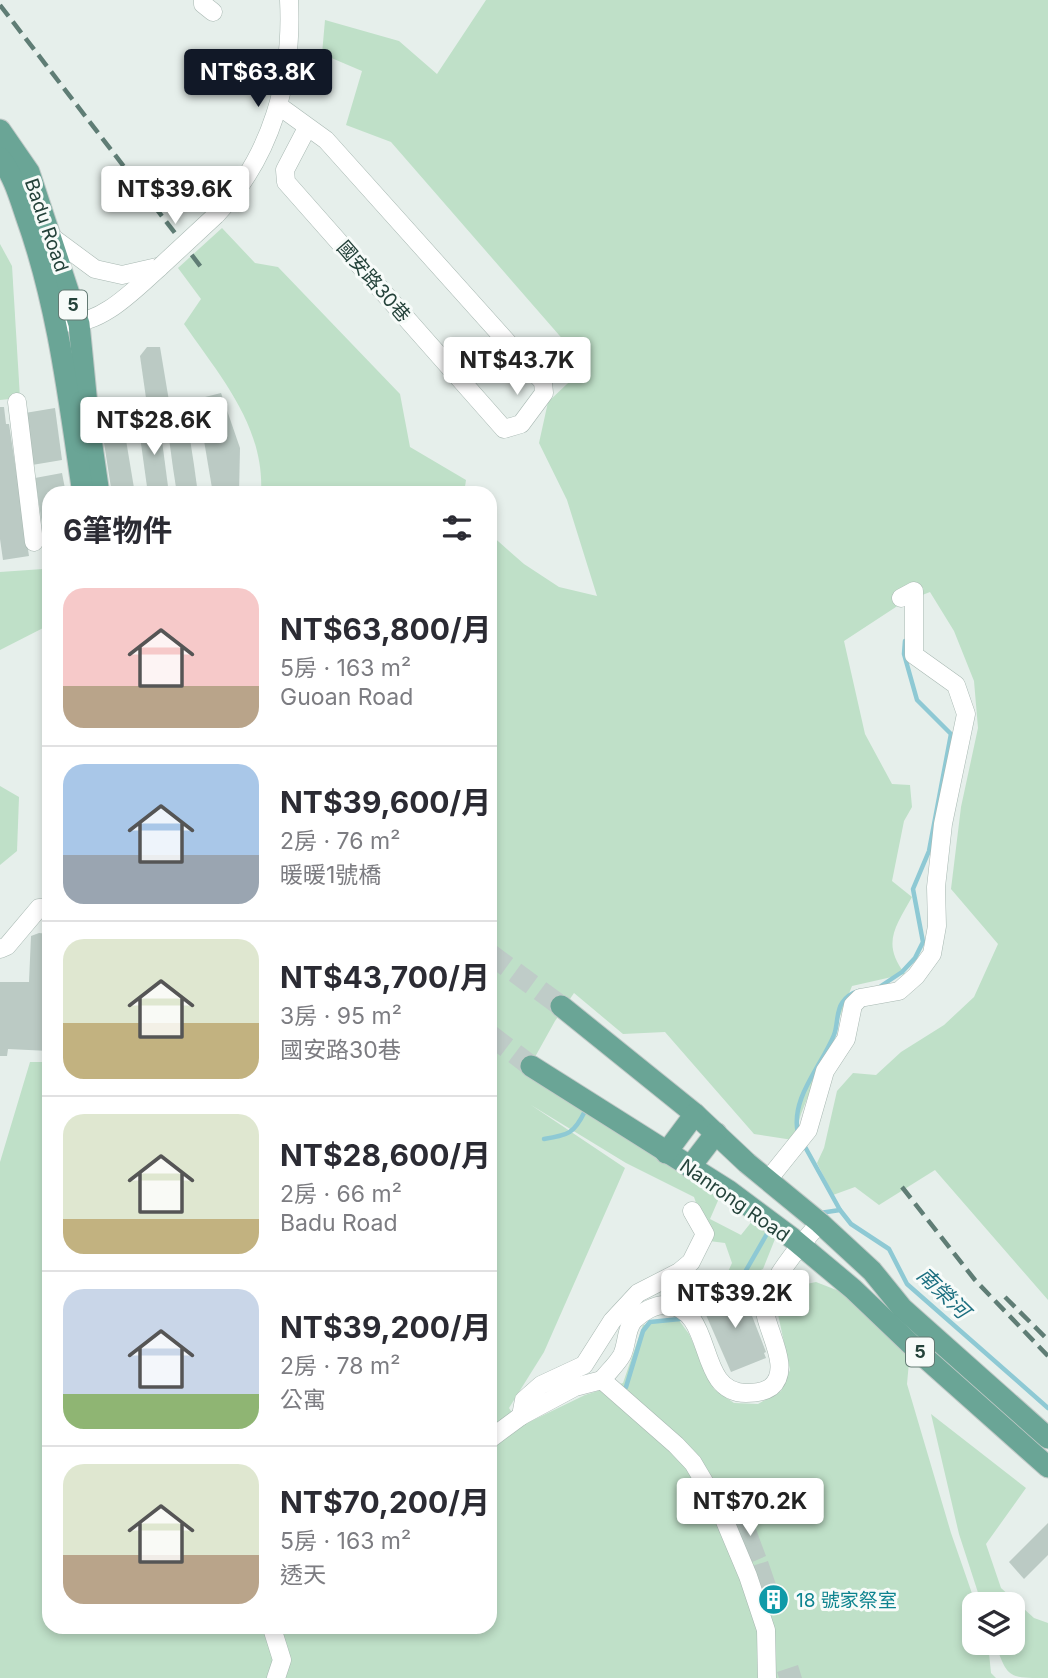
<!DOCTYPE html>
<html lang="zh-TW">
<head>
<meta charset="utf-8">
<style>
	body { margin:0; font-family:Inter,"Noto Sans TC",sans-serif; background:#f2f2f3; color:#2b2b33; height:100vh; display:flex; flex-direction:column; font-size:26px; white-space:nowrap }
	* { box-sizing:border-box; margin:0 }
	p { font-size:23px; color:#7c7c81 }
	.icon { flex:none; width:38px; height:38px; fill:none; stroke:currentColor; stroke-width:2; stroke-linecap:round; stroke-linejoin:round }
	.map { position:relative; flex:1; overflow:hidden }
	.sheet { position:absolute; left:42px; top:486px; width:455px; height:1148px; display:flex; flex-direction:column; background:#fff; border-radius:21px; box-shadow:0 4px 10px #0003 }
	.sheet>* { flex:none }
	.tools { position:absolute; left:962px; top:1592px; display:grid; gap:14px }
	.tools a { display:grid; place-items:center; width:63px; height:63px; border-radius:14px; background:#fff; box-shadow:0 4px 10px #0003; font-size:35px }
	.price { position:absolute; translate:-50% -60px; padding:0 16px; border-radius:7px; background:#fff; color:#222; font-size:23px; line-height:46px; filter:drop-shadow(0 2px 4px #0008) }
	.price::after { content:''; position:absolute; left:50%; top:42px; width:21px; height:16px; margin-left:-10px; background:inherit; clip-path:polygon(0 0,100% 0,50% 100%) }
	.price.current { background:#111827; color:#fff }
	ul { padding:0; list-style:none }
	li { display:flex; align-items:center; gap:21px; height:175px; padding:0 21px }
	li+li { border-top:2px solid #e1e1e2 }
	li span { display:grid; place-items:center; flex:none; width:196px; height:140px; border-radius:21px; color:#555 }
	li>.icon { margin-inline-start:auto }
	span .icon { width:84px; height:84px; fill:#fffc; stroke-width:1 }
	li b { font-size:30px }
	h2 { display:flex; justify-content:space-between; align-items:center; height:84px; padding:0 21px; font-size:30px }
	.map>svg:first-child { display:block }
	.green { fill:#bfe0c8 }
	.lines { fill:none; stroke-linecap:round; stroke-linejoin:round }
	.stream { stroke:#8ec9d4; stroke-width:4.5 }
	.building { fill:#bbcac4 }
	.major-tunnel { stroke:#bfccc8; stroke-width:21; stroke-dasharray:21 10; stroke-linecap:butt }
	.minor-casing { stroke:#a8b8b2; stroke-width:19 }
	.major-casing { stroke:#c2cac8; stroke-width:23 }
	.minor { stroke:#fff; stroke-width:18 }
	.major { stroke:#6aa596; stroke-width:21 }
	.rail { stroke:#5f7d75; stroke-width:4.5; stroke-dasharray:14 7; stroke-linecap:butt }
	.minor-bridge-casing { stroke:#a8b8b2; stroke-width:19; stroke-linecap:butt }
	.minor-bridge { stroke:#fff; stroke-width:18 }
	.labels { text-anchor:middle; stroke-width:6; stroke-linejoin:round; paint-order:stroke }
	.shield { fill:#f7fbf9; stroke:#637a73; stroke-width:2 }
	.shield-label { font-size:18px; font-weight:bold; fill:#24423a }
	.street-label { font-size:19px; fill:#24423a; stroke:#f7fbf9 }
	.culture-label { font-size:19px; fill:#0d838f; stroke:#f7fbf9; text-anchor:start }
	.water-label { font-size:21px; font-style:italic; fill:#1c6f80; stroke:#f7fbf9 }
</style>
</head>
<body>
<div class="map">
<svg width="1048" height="1678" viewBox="0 0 1048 1678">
	<rect width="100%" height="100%" fill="#e6efeb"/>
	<g class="green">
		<path d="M486 0H1048V1300L935 1170 879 1205 855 1187 833 1195 817 1163 824 1148 837 1091 853 1073 876 1075 901 1052 944 1025 974 997 998 944 951 889 961 807 978 728 974 681 954 631 930 592 902 603 844 641 865 734 892 784 910 785 912 807 904 821 892 881 912 897C896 926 881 943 905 974L852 986 801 1114 793 1140 754 1134 665 1032 623 1034 574 993 555 1021 525 1075 720 1196 710 1219 741 1235 753 1220 775 1239 763 1269 720 1289 732 1263 725 1243 709 1241 694 1197 626 1163 531 1105 625 1168 544 1352 509 1408 521 1426 585 1395 623 1383 643 1325 678 1319 689 1334 714 1389 734 1403 758 1404 781 1391 790 1370 776 1305 782 1289 816 1282 839 1291 910 1351 907 1384 951 1533 976 1605 975 1643H988L991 1673 996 1678H0V1162L30 1062H49V1628H490V534L524 564 559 587 597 596 567 500 539 443 548 402 586 366 391 142 346 125 362 71 322 54 325 20 399 41 437 74Z"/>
		<path d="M222 228 255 263 278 267 400 394 410 447 466 480 464 493H261C265 427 220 376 184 324L201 299 178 268Z"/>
		<path d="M0 244 12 266 20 398 0 400Z"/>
		<path d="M43 569 49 589V625L0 650V572Z"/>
		<path d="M0 786 19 797 17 851 0 865Z"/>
		<path d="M931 1414 1026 1488 986 1544 1001 1588 1034 1618 1048 1623V1678C1007 1678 1008 1678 995 1643H1013V1605H982L959 1534Z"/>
	</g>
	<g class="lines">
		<g class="stream">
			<path d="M881 986 902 972 915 958 923 942 913 889 929 851 951 734 917 700 904 654 905 641"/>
			<path d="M798 1134C790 1098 821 1067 834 1035 838 1025 836 1012 842 1003 846 997 852 993 859 991"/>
			<path d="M544 1139C568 1135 574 1134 585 1111"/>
			<path d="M804 1145 840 1210"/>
			<path d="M820 1213 840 1210 851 1224 889 1249 907 1284 1048 1408"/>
			<path d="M721 1292 745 1272 768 1232"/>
			<path d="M626 1387 643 1331 650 1322 680 1319"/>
		</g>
	</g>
	<g class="building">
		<path d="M147 347H160L169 401 147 405 140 356Z"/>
		<path d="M221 393 240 448 239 494H213L197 399Z"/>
		<path d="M0 407H4L6 424H9L29 556 3 560 0 539Z"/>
		<path d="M55 408 62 460 32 465 25 413Z"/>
		<path d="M186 413 194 465 198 494H177L173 468 166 416Z"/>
		<path d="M159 418 169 494H148L138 422Z"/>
		<path d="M126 440 135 494H112L104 443Z"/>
		<path d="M62 473 66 494H49V549L46 550 35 478Z"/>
		<path d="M39 933 49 934V1051L8 1049 7 1056H0V982H29L31 936Z"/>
		<path d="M732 1288 739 1306 747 1303 766 1352 764 1353 766 1358 731 1372 703 1308 712 1296Z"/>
		<path d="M750 1513 766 1556 750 1563 734 1520Z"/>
		<path d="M1048 1523V1555L1024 1579 1009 1562Z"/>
		<path d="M768 1561 783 1605 767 1611 752 1566Z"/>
		<path d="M798 1665 802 1678H779L777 1672Z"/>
	</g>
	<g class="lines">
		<g class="major-tunnel">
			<path d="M490 954 561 1006"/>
			<path d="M490 1035 531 1066"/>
		</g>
		<defs>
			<g id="minor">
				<path d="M203 0V4L213 12"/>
				<path d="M279 106 326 140 543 382 544 393 521 424 504 429 286 182 285 170 307 128"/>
				<path d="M216 215C272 156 293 79 289 0"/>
				<path d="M53 238 95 269 122 275 157 267"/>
				<path d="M66 322C100 327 136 288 160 267"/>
				<path d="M17 402 34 542"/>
				<path d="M0 949 7 946 39 908H49"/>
				<path d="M767 1181 808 1130 825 1071 846 1039 853 1005 860 998 899 991 916 976 932 954 937 926 936 887 943 824 966 714 956 685 914 655V591L901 598"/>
				<path d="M521 1416 524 1400 541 1385 584 1365 612 1321 638 1293 679 1272 691 1262 705 1234 692 1211"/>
				<path d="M490 1439 521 1416 575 1387 602 1380"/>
				<path d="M272 1628 282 1660 276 1678"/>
				<path d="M767 1678 766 1630 748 1576 719 1507 693 1463 676 1445 602 1380C608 1372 617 1364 622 1355 627 1345 626 1328 634 1320 642 1312 655 1304 667 1305 716 1309 695 1393 746 1393 755 1393 764 1392 771 1387 792 1370 768 1333 765 1312 762 1289 804 1240 820 1223"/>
			</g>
			<g id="major">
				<path d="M0 130 29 172 79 324 89 425 99 494"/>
				<path d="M0 158C13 175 19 195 26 216 58 305 69 400 83 494"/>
				<path d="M561 1006 695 1114 747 1163 820 1223 872 1271 902 1308 1048 1438"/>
				<path d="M531 1066 729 1191 792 1238 853 1289 921 1354 1048 1467"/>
				<path d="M666 1153 695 1114"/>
				<path d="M690 1167 716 1133"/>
			</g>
		</defs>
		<use href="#minor" class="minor-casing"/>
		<use href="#major" class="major-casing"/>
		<use href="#minor" class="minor"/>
		<use href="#major" class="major"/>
		<g class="rail">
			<path d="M0 5 201 267"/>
			<path d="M902 1187 975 1280 1048 1356"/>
			<path d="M1005 1297 1048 1340"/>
		</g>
		<defs>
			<path id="minor-bridge" d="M160 267 216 215"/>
		</defs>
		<use href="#minor-bridge" class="minor-bridge-casing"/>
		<use href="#minor-bridge" class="minor-bridge"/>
	</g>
	<defs>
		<symbol id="building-disc" viewBox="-11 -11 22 22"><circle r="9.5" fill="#0f9aa8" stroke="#f7fbf9"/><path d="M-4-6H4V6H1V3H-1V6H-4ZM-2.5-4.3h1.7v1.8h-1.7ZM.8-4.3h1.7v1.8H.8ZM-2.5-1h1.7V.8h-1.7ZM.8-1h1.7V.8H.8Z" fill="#fff"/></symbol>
	</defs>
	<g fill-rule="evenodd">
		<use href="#building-disc" x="756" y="1582" width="35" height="35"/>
	</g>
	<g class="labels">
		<g class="shield">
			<rect x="59" y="290.5" width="28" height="29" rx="5"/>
			<rect x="906" y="1337.5" width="28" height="29" rx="5"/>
		</g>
		<g class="shield-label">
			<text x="73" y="311">5</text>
			<text x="920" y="1358">5</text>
		</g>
		<g class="street-label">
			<text transform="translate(47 225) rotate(71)" y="7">Badu Road</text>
			<text transform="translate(374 281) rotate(49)" y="7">國安路30巷</text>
			<text transform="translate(735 1200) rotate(35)" y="7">Nanrong Road</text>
		</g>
		<g class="culture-label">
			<text x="796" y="1607">18 號家祭室</text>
		</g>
		<g class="water-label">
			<text transform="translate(943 1293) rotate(44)" y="7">南榮河</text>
		</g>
	</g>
</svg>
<div class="tools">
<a><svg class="icon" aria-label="layers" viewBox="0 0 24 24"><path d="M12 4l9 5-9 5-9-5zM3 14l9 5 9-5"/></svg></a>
</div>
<b class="price current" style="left:258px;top:109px">NT$63.8K</b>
<b class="price" style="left:175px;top:226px">NT$39.6K</b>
<b class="price" style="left:517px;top:397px">NT$43.7K</b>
<b class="price" style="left:154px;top:457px">NT$28.6K</b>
<b class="price" style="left:735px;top:1330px">NT$39.2K</b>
<b class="price" style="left:750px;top:1538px">NT$70.2K</b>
<section class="sheet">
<h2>6筆物件<svg class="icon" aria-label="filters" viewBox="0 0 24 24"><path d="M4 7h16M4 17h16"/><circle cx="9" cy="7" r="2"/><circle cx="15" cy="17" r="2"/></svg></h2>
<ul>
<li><span style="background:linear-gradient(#f6c9c9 70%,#b9a48a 0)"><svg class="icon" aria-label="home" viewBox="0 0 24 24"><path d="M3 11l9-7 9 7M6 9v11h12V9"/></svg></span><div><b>NT$63,800/月</b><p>5房 · 163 m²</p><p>Guoan Road</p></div></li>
<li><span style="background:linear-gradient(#a9c7e8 65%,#9aa5b1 0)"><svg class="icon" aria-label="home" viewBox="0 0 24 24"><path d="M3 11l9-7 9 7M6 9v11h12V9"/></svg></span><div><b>NT$39,600/月</b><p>2房 · 76 m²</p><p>暖暖1號橋</p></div></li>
<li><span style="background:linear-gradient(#dfe7d0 60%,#c2b280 0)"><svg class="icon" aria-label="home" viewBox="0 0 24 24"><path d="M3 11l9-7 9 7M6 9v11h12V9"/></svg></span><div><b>NT$43,700/月</b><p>3房 · 95 m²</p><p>國安路30巷</p></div></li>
<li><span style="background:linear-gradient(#dfe7d0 75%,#c2b280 0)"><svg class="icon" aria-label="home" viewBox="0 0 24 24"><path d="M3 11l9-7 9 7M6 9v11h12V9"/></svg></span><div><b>NT$28,600/月</b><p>2房 · 66 m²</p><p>Badu Road</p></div></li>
<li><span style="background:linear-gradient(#c9d6e8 75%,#8fb573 0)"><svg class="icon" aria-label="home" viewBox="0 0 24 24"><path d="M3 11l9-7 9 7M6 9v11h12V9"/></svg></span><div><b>NT$39,200/月</b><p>2房 · 78 m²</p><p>公寓</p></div></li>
<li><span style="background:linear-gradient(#dfe7d0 65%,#b9a48a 0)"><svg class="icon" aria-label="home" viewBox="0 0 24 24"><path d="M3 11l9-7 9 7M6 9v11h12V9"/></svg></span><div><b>NT$70,200/月</b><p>5房 · 163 m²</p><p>透天</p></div></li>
</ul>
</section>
</div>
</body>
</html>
